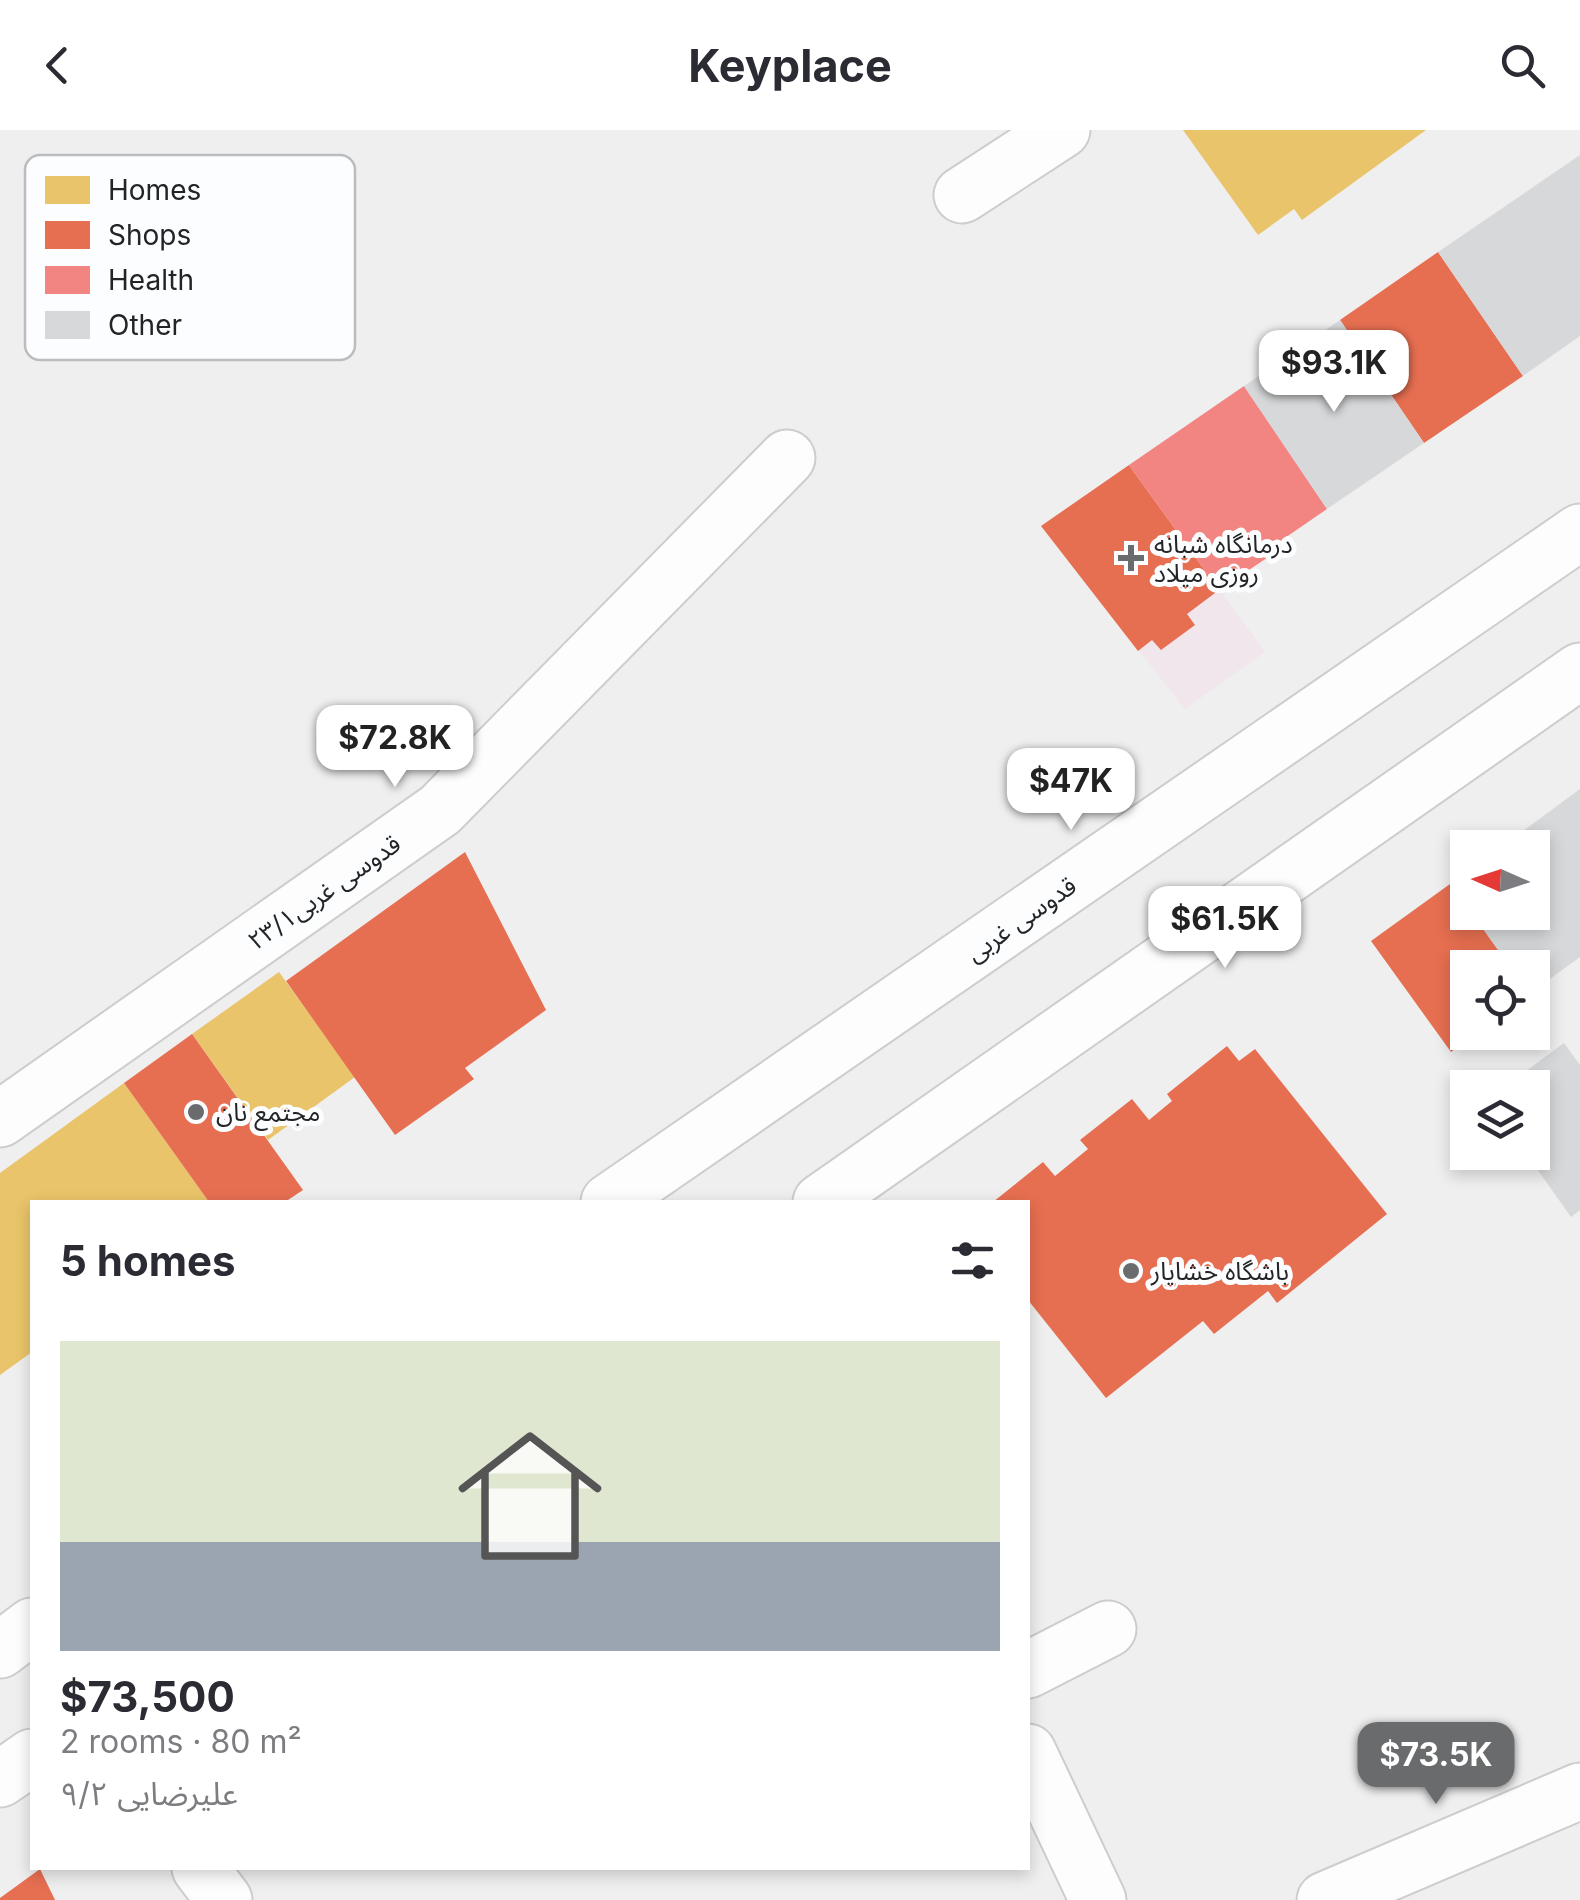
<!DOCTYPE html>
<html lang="en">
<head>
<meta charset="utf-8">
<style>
	body { margin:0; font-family:Inter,"Noto Sans Arabic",sans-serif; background:#f2f2f3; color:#2b2b33; height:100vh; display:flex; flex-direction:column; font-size:38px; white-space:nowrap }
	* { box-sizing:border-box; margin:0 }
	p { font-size:32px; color:#7c7c81 }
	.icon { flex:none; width:55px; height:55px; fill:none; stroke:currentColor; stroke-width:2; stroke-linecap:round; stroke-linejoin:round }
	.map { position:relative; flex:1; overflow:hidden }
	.details { position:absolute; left:30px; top:1070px; width:1000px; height:670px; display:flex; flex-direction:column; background:#fff; border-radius:0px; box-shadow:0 5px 15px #0003 }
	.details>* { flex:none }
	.needle { width:65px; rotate:273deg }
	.controls { position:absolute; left:1450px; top:700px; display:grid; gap:20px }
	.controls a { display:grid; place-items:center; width:100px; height:100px; border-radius:0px; background:#fff; box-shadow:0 5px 15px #0003; font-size:50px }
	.price { position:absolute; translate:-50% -85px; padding:0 22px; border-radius:20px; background:#fff; color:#222; font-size:32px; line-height:65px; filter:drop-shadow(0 2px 5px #0008) }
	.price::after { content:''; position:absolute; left:50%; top:60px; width:30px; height:22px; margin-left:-15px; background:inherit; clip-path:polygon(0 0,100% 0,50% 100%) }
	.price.active { background:#6a6b6c; color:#fff }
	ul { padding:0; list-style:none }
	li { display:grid; align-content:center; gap:20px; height:530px; padding:0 30px }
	li span { display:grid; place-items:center; height:310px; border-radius:0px; color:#555 }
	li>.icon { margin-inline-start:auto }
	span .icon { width:180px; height:180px; fill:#fffc; stroke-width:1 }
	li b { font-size:42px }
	h2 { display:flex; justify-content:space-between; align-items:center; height:120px; padding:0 30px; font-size:42px }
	header { display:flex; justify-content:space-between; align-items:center; height:130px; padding:0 30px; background:#fff; font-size:45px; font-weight:700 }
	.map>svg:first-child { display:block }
	.medical { fill:#f2e6ed }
	.homes { fill:#e9c46a }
	.shops { fill:#e76f51 }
	.health { fill:#f28482 }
	.building { fill:#d7d8d9 }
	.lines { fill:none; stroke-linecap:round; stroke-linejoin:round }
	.minor-casing { stroke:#cdcdce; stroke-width:59 }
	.secondary-casing { stroke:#cdcdce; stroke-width:59 }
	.minor { stroke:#fdfdfd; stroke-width:55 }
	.secondary { stroke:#fdfdfd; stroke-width:55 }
	.poi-dot { fill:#6a6b6c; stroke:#fbfdff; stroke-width:4 }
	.labels { text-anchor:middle; stroke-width:10; stroke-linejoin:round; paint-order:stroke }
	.poi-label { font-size:25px; fill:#232425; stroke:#fbfdff; text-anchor:start }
	.street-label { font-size:25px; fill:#232425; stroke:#fbfdff }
	.key { fill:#fbfdff; stroke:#babcbe; stroke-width:2.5 }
	.key-label { font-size:28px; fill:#232425 }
</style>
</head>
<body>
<header><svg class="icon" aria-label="back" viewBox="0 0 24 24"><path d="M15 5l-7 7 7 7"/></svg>Keyplace<svg class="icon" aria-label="search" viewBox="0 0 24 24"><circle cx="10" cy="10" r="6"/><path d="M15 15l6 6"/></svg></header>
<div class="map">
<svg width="1580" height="1770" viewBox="0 0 1580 1770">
	<rect width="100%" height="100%" fill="#efeff0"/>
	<path class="medical" d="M1129 335 1265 522 1185 579 1041 396Z"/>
	<g class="homes">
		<path d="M1183 0H1426L1302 90 1294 79 1258 105Z"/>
		<path d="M279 842 355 947 268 1010 192 904Z"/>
		<path d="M124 953 209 1072H32V1222L0 1245V1043Z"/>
	</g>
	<g class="shops">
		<path d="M1438 122 1523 246 1424 313 1340 190Z"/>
		<path d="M1129 335 1219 460 1187 484 1195 495 1161 520 1152 510 1138 521 1041 396Z"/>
		<path d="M465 722 546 880 465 938 474 949 395 1005 286 851Z"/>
		<path d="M1450 754 1468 777V782H1471L1511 838H1468V902H1477L1451 922 1371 811Z"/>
		<path d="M192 904 303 1060 285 1072H209L124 953Z"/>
		<path d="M1227 916 1239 931 1255 919 1387 1084 1277 1173 1268 1161 1214 1204 1203 1191 1106 1268 1028 1170V1072H993L1043 1032 1055 1046 1088 1019 1080 1010 1132 969 1149 990 1172 971 1167 964Z"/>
		<path d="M40 1739 55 1770H0V1768Z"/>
	</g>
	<path class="health" d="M1244 256 1327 379 1279 412 1283 417 1219 460 1129 335Z"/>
	<g class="building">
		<path d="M1580 25V206L1523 246 1438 122Z"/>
		<path d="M1340 190 1424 313 1327 379 1244 256Z"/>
		<path d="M1580 659V827L1532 862V838H1511L1471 782H1532V718H1500Z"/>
		<path d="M1468 741V777L1450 754Z"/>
		<path d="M1564 913 1580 935V1080L1571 1087 1525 1022H1532V958H1503Z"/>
	</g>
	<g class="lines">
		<defs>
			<g id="minor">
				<path d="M962 65 1062 0"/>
				<path d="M0 989 440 680 787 328"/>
				<path d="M1028 1540 1108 1499"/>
				<path d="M1028 1622 1098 1770"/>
				<path d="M200 1738 224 1770"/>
				<path d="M1325 1770 1580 1661"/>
			</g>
			<g id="secondary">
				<path d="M609 1072 1580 402"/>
				<path d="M821 1072 1580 541"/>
				<path d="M0 1520 32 1496"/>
				<path d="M0 1649 32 1627"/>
			</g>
		</defs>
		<use href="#minor" class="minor-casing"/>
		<use href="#secondary" class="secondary-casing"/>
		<use href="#minor" class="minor"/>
		<use href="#secondary" class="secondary"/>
	</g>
	<g class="poi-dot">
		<path d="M1126 413h10v10h10v10h-10v10h-10v-10h-10v-10h10z"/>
		<circle cx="196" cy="982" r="10"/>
		<circle cx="1131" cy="1141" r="10"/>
	</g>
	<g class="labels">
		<g class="poi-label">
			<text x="1154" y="423">درمانگاه شبانه<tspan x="1154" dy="29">روزی میلاد</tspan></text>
			<text x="216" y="991">مجتمع نان</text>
			<text x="1151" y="1150">باشگاه خشایار</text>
		</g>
		<g class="street-label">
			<text transform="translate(324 762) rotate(-35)" y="9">قدوسی غربی۲۳/۱</text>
			<text transform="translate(1021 789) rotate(-35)" y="9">قدوسی غربی</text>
		</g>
	</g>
	<rect x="25" y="25" width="330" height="205" rx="15" class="key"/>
	<rect x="45" y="46" width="45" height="28" fill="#e9c46a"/>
	<rect x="45" y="91" width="45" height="28" fill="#e76f51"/>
	<rect x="45" y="136" width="45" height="28" fill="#f28482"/>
	<rect x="45" y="181" width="45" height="28" fill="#d7d8d9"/>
	<g class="key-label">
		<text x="108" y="70">Homes</text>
		<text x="108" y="115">Shops</text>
		<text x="108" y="160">Health</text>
		<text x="108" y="205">Other</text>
	</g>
</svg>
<div class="controls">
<a><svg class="needle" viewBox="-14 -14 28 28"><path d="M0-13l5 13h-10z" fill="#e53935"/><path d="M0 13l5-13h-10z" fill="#7c7c81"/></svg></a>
<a><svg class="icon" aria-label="locate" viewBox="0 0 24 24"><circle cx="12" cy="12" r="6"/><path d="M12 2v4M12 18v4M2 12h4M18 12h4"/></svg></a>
<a><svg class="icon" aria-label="layers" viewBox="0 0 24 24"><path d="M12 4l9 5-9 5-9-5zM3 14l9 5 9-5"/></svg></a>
</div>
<b class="price" style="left:1334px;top:285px">$93.1K</b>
<b class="price" style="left:395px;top:660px">$72.8K</b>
<b class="price" style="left:1071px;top:703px">$47K</b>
<b class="price" style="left:1225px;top:841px">$61.5K</b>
<b class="price active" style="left:1436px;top:1677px">$73.5K</b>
<section class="details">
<h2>5 homes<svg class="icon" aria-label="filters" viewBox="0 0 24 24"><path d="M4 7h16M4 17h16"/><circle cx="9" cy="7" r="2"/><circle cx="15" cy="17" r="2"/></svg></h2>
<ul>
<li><span style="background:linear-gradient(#dfe7d0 65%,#9aa5b1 0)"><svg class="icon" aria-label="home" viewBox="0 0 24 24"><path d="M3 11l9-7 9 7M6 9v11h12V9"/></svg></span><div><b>$73,500</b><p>2 rooms · 80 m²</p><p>۹/۲ علیرضایی</p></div></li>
</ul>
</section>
</div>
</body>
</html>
